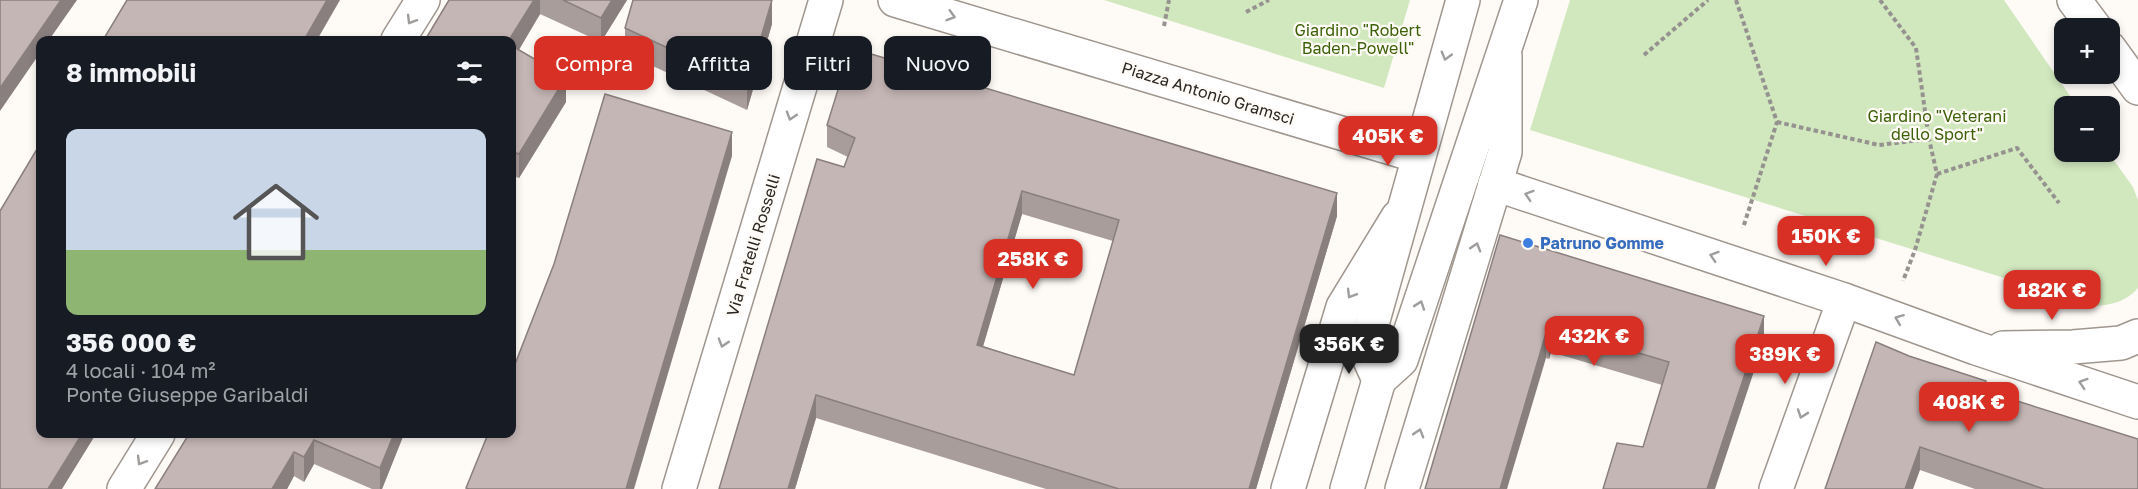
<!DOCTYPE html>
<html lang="it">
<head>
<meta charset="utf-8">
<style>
	body { margin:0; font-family:"Golos Text",sans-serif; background:#242831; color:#f1f3f6; height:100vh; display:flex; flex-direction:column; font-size:22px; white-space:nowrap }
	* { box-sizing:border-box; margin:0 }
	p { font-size:20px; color:#9ea1a6 }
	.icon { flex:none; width:33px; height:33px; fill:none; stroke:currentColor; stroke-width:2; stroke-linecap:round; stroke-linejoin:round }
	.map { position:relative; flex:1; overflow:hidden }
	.panel { position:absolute; left:36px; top:36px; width:480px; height:402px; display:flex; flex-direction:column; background:#171b24; border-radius:12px; box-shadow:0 3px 9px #0003 }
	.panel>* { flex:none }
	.top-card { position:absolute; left:534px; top:36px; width:570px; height:54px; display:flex; gap:12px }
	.controls { position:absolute; left:2054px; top:18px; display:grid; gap:12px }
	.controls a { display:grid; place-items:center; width:66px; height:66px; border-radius:12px; background:#171b24; box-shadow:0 3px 9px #0003; font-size:30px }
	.price { position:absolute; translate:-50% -51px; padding:0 14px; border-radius:12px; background:#d93025; color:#fff; font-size:20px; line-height:39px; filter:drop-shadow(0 2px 3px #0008) }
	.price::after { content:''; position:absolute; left:50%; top:36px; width:18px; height:14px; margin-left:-9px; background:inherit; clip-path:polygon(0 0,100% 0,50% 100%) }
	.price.current { background:#222; color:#fff }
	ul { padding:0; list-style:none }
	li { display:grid; align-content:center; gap:12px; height:318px; padding:0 30px }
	li span { display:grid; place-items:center; height:186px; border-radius:12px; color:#555 }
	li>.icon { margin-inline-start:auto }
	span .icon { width:108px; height:108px; fill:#fffc; stroke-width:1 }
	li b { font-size:26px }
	h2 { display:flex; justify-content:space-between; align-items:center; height:72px; padding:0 30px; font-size:26px }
	.pill { padding:0 21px; border-radius:12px; background:#171b24; box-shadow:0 3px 9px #0003; font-size:21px; line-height:54px }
	.pill.current { background:#d93025; color:#fff }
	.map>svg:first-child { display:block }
	.green { fill:#d1e8bf }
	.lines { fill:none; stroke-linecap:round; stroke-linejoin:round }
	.street-casing { stroke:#9f968e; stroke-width:36 }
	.secondary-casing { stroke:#9f968e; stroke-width:36 }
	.path { stroke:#96928f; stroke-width:4; stroke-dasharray:4.5 3; stroke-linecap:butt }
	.street { stroke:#fff; stroke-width:33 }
	.secondary { stroke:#fff; stroke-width:33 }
	.wall { fill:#a99d9b; fill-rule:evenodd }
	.shaded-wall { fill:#897f7e }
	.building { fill:#c4b6b4; stroke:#897f7e; stroke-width:1.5; fill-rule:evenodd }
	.oneway { stroke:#9f9d9c }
	.shop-dot { fill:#3f7fe0; stroke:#fefaf6; stroke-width:2 }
	.labels { text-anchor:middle; stroke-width:4.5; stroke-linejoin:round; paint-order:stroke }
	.park-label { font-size:16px; fill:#3b6006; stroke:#fefaf6 }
	.street-label { font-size:16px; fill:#2a2623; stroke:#fefaf6 }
	.shop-label { font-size:16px; font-weight:bold; fill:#366cbe; stroke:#fefaf6; text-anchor:start }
</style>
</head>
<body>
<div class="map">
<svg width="2138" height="489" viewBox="0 0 2138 489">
	<rect width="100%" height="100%" fill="#fefaf6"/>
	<g class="green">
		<path d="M1104 0H1410L1384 88Z"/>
		<path d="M1570 0H2004L2077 106H2064V152H2108L2133 187 2138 200V288C2126 302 2111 305 2094 306L1530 130Z"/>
	</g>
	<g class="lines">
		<defs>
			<g id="street">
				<path d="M895 0 1418 156"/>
				<path d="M398 40 423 0"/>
				<path d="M1495 184 1844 300 1976 348 2138 402"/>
				<path d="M2003 348 2073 347 2121 343 2138 336"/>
				<path d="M124 489 158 434"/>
				<path d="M679 489 826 0"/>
				<path d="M1288 489 1343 307 1398 217"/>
				<path d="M1402 489 1505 152V56"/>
				<path d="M1776 489 1844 300"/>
			</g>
			<g id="secondary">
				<path d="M2074 0 2095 28"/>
				<path d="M2109 48 2138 88"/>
				<path d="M1379 380 1365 349 1463 0"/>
				<path d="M1347 489 1379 380 1401 360 1521 0"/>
			</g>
		</defs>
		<use href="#street" class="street-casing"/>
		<use href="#secondary" class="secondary-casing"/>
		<g class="path">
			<path d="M1736 0 1777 122 1743 228"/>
			<path d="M1880 0 1916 48 1929 139 1937 174 1915 250 1903 281"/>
			<path d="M1246 12 1269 0"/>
			<path d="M1164 26 1169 0"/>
			<path d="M1644 55 1708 0"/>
			<path d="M1777 122 1879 145 1929 139"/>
			<path d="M1937 174 2017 148 2059 203"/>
		</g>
		<use href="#street" class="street"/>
		<use href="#secondary" class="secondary"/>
	</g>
	<g class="wall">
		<path d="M449 0H627L601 42 540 14 519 50 566 102 519 178 513 176 512 179V40Z"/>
		<path d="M772 24 747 110 625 53V28Z"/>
		<path d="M827 125 1337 216 1256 489H1046L816 418 795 489 844 167 848 157 827 147ZM1022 214 1113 241 1074 375 983 346Z"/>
		<path d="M1500 235 1764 341 1643 447 1662 385 1551 352 1549 359 1546 358Z"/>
		<path d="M1909 356 1986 391 2138 489H1975L1920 470Z"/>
		<path d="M189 434H404L382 489H372L314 464 304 482 294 476 287 489H155Z"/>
	</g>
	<g class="shaded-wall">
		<path d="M61 0H77L49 40H40V53L0 111V88Z"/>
		<path d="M327 0H340L317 40H304Z"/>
		<path d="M534 0H540V14L512 61V40H509Z"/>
		<path d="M612 0H627L601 42V18Z"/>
		<path d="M772 0V24L747 110V85Z"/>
		<path d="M566 77V102L519 178V154Z"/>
		<path d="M732 132V156L634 489H626Z"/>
		<path d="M513 152V176L512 179V154Z"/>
		<path d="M1022 191V214L977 367V345Z"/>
		<path d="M1337 193V216L1256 489H1249Z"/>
		<path d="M1764 316V341L1715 489H1707Z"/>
		<path d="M1551 327V352L1549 359V334Z"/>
		<path d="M1546 333V358L1507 489H1500Z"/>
		<path d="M816 395V418L795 489H788Z"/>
		<path d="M82 434H96L62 489H48Z"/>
		<path d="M394 434H404L382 489H380V468Z"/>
		<path d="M314 440V464L304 482V457Z"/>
		<path d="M1920 447V470L1913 489H1905Z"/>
		<path d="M294 452V476L287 489H272Z"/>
	</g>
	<g class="building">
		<path d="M0 0H61L0 88Z"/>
		<path d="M127 0H327L304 40H103Z"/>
		<path d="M449 0H534L509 40H425Z"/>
		<path d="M563 0H612L601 18Z"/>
		<path d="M633 0H772L747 85 625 28Z"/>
		<path d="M512 46 566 77 519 154 513 152 512 154Z"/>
		<path d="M851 48 1337 193 1249 489H1119L816 395 788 489H719L817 159 844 167 855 138 827 125ZM1022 191 1119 220 1074 375 977 345Z"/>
		<path d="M605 94 732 132 626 489H469L466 488 488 434H512V372L554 264Z"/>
		<path d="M40 144V434H82L48 489H0V211Z"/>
		<path d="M1500 235 1764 316 1707 489H1603L1617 443 1643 447 1669 362 1551 327 1549 334 1546 333 1500 489H1425Z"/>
		<path d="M1876 342 1909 356 1986 381 1982 390 2138 439V489H2044L1920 447 1905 489H1825Z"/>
		<path d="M189 434H394L380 468 314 440 304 457 294 452 272 489H155Z"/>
	</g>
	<defs><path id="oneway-chevron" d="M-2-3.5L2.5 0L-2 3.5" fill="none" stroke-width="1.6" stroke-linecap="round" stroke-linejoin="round" transform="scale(1.5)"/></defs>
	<g class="oneway">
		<use href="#oneway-chevron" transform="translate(951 16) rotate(16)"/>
		<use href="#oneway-chevron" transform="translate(411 20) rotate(121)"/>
		<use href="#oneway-chevron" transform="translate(1446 56) rotate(106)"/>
		<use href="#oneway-chevron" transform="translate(791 116) rotate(107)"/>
		<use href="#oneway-chevron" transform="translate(1529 195) rotate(-162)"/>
		<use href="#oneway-chevron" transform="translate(1476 247) rotate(-73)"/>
		<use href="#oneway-chevron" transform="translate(1714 256) rotate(-162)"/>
		<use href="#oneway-chevron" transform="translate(1351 294) rotate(121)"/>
		<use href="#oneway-chevron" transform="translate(1420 305) rotate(-71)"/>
		<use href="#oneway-chevron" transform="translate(1899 319) rotate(-159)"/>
		<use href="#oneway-chevron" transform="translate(723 343) rotate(107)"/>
		<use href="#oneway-chevron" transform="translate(2083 383) rotate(-162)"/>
		<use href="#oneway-chevron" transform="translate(1802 414) rotate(109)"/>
		<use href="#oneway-chevron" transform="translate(1419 433) rotate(-73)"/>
		<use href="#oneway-chevron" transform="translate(141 461) rotate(121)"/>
	</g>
	<circle class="shop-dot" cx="1528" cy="243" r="6"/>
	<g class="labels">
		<g class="park-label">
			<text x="1358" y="36">Giardino "Robert<tspan x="1358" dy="18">Baden-Powell"</tspan></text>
			<text x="1937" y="122">Giardino "Veterani<tspan x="1937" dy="18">dello Sport"</tspan></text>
		</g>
		<g class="street-label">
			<text transform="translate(1208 93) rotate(17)" y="6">Piazza Antonio Gramsci</text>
			<text transform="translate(753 245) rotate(-73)" y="6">Via Fratelli Rosselli</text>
		</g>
		<g class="shop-label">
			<text x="1540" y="249">Patruno Gomme</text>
		</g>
	</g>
</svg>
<div class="controls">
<a>+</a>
<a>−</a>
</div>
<b class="price" style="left:1388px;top:167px">405K €</b>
<b class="price" style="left:1826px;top:267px">150K €</b>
<b class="price" style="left:1033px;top:290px">258K €</b>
<b class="price" style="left:2052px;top:321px">182K €</b>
<b class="price" style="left:1594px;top:367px">432K €</b>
<b class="price current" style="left:1349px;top:375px">356K €</b>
<b class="price" style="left:1785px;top:385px">389K €</b>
<b class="price" style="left:1969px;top:433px">408K €</b>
<div class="top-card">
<a class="pill current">Compra</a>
<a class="pill">Affitta</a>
<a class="pill">Filtri</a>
<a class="pill">Nuovo</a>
</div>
<section class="panel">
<h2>8 immobili<svg class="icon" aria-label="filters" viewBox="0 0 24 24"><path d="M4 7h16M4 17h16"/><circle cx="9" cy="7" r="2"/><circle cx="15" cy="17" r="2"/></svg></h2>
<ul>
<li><span style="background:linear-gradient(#c9d6e8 65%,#8fb573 0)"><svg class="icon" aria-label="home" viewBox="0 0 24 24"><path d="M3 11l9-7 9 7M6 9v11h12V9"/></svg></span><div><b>356 000 €</b><p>4 locali · 104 m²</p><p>Ponte Giuseppe Garibaldi</p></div></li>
</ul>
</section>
</div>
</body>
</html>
